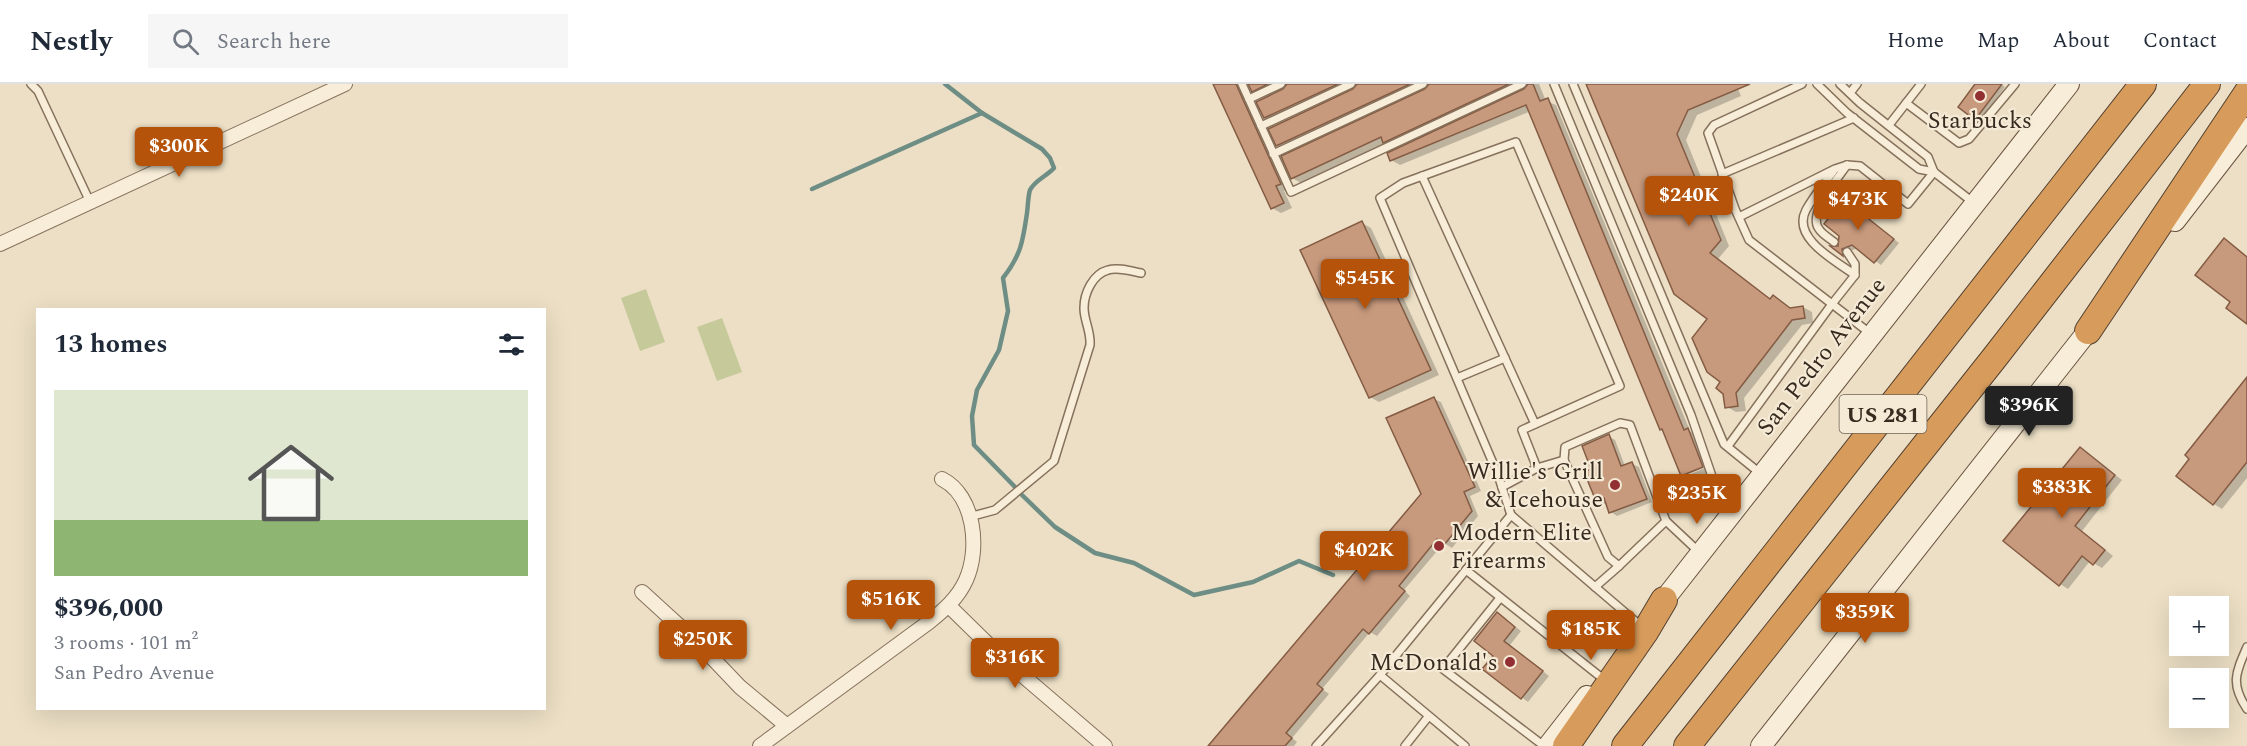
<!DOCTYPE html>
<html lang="en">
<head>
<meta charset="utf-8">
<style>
	body { margin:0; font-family:Spectral,serif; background:#f6f6f7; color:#1f2937; height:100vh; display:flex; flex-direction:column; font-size:22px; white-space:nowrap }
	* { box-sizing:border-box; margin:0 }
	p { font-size:20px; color:#747a83 }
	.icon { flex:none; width:33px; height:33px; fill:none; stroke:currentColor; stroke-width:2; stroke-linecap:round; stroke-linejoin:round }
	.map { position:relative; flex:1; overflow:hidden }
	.sheet { position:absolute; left:36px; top:224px; width:510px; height:402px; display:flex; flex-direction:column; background:#fff; border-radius:0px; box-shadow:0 6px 24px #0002 }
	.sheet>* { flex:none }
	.controls { position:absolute; left:2169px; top:512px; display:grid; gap:12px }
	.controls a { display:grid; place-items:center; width:60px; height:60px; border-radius:0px; background:#fff; box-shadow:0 6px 24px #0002; font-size:30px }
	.price { position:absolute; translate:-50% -51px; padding:0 14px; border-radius:6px; background:#b45309; color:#fff; font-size:20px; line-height:39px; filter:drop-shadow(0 2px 3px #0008) }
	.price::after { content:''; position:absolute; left:50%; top:36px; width:18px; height:14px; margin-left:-9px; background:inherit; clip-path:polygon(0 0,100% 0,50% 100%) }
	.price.on { background:#222; color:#fff }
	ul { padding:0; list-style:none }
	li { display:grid; align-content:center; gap:12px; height:318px; padding:0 18px }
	li span { display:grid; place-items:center; height:186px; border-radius:0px; color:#555 }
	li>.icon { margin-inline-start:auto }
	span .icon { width:108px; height:108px; fill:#fffc; stroke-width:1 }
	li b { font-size:26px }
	h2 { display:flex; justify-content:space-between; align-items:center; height:72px; padding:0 18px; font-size:26px }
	header { display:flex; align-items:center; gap:36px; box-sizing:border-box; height:84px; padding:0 30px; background:#fff; border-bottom:2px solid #e0e1e3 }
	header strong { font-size:28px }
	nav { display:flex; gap:33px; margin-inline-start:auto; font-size:21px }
	.search { width:420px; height:54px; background:#f6f6f7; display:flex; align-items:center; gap:15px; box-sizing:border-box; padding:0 21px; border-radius:0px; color:#747a83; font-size:22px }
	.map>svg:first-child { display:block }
	.green { fill:#c6ca9a }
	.shadow { fill:#0003 }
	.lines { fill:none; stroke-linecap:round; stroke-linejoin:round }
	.stream { stroke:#6e8e85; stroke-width:4.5 }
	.building { fill:#c89a7d; stroke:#845b43; stroke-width:1.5 }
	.lane-casing { stroke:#86715c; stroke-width:10 }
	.street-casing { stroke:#86715c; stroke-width:16 }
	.secondary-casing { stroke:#68523f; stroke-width:22 }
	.highway-casing { stroke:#544030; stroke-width:28 }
	.lane { stroke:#f7edd8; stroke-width:7 }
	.street { stroke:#f7edd8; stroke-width:14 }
	.secondary { stroke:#f7edd8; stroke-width:20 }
	.highway { stroke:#d79c5b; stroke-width:26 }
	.poi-dot { fill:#922f33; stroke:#f4ead5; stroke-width:2 }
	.labels { text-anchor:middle; stroke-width:4.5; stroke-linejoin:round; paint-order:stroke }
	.shield { fill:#f4ead5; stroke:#706456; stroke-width:1.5 }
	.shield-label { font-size:22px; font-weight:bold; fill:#372a1f }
	.poi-label { font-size:24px; fill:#372a1f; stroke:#f4ead5; text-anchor:end }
	.street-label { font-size:24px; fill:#372a1f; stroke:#f4ead5 }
</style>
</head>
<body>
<header>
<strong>Nestly</strong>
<div class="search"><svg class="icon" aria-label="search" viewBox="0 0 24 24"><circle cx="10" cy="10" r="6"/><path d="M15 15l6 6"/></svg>Search here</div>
<nav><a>Home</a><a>Map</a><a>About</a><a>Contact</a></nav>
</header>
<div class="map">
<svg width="2247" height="662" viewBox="0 0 2247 662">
	<rect width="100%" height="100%" fill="#ecdfc5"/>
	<g class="green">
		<path d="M646 205 665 258 640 267 621 214Z"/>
		<path d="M722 234 742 288 717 297 697 243Z"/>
	</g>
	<g class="shadow">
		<path d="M1215 0H1248L1245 2 1289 105 1284 107 1292 124 1281 129 1272 124Z"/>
		<path d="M1249 0H1286L1261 11 1253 6Z"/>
		<path d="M1289 0H1356L1274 38 1265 33Z"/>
		<path d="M1359 0H1428L1286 66 1278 61 1354 6Z"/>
		<path d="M1431 0H1527L1393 63 1386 59 1301 99 1292 94 1426 6Z"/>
		<path d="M1529 0H1539L1546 17 1556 21 1690 347 1696 351 1707 380 1686 388V392L1709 382 1711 388 1691 396 1682 391 1664 346 1661 345 1531 27 1400 81 1391 76 1525 6Z"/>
		<path d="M1595 0H1736L1741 12 1697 31 1686 56 1729 162 1718 175 1771 216 1774 213 1791 225 1803 223 1812 228 1813 239 1802 241 1744 314 1746 327 1736 328 1727 323 1709 235Z"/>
		<path d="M1977 0H2001L2005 3 1980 37 1976 35Z"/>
		<path d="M1853 117 1871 131 1870 137 1899 159 1881 181 1858 164 1848 168V173L1834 164 1839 163Z"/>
		<path d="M1362 139 1371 144 1439 291 1379 318 1370 313Z"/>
		<path d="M2247 295V394L2222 425 2214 420 2191 375Z"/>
		<path d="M1434 315 1441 318 1481 407 1470 412 1478 432 1452 464 1444 459 1404 506 1410 512 1377 552 1370 548 1322 605 1329 610 1292 654 1297 658 1294 662H1210L1422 411Z"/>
		<path d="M1608 352 1615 356 1625 382 1632 380 1639 383 1652 418 1617 432 1611 428 1607 419 1604 420 1597 416 1593 386Z"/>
		<path d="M2081 365 2122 396 2082 447 2113 472 2102 484 2090 477 2068 505 2060 500Z"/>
		<path d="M1504 534 1521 547 1510 561 1549 592 1528 618 1484 585 1495 571Z"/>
	</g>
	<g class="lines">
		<g class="stream">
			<path d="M945 0 982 29 1042 65 1050 74 1054 84C1047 92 1035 96 1030 106 1028 112 1028 122 1027 129 1023 157 1021 171 1003 194L1008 227 999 266 977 306 972 332 974 361 1016 404"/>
			<path d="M812 105 982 29"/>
			<path d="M1022 411 1055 443 1095 469 1134 479 1194 511 1253 498 1299 477 1333 491"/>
		</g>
	</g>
	<g class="building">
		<path d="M1213 0H1236L1281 100 1276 102 1284 119 1271 125Z"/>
		<path d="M1248 0H1268L1252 8Z"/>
		<path d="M1287 0H1338L1264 34 1256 18 1283 5Z"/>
		<path d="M1357 0H1410L1276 62 1268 45 1353 5Z"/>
		<path d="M1429 0H1509L1383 59 1381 53 1291 95 1281 72 1425 5Z"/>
		<path d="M1528 0H1533L1540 17 1548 14 1684 346 1688 344 1703 383 1681 392 1662 345 1660 346 1526 21 1390 77 1387 69 1524 5Z"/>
		<path d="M1586 0H1750L1688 26 1677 50 1721 156 1710 169 1770 215 1773 211 1790 224 1803 222 1805 234 1792 236 1736 309 1738 322 1725 324 1723 310 1716 304 1720 298 1707 288 1692 254 1707 235 1674 210Z"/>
		<path d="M1975 0H2002L1975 36 1958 23Z"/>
		<path d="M1846 112 1865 126V132L1894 155 1874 179 1852 161 1842 165 1843 172 1830 162H1838L1839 152 1824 140Z"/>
		<path d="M1362 137 1431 286 1369 314 1300 166Z"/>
		<path d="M2224 154 2247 173V240L2226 224 2230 218 2195 191Z"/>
		<path d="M2247 293V378L2213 421 2176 392 2189 375 2185 371Z"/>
		<path d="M1434 313 1475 403 1464 408 1472 427 1444 461 1437 455 1399 502 1405 507 1369 550 1363 545 1317 600 1323 605 1286 649 1292 654 1285 662H1208L1421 410 1386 334Z"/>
		<path d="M1609 350 1621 382 1632 378 1647 415 1609 429 1604 414 1596 417 1584 388 1591 385 1582 362Z"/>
		<path d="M2080 363 2115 391 2075 442 2105 466 2093 481 2082 472 2059 502 2003 457Z"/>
		<path d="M1497 528 1515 543 1504 557 1543 587 1521 615 1482 585 1493 572 1474 557Z"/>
	</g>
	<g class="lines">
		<defs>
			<g id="lane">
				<path d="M31 0 38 7 90 118"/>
				<path d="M1242 0 1291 108 1522 0"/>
				<path d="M1554 0 1691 331 1716 404 1736 421"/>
				<path d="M1573 0 1724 360 1761 390"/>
				<path d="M1817 0 1847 29 1919 85 1934 88"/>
				<path d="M1840 0 1860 19 1928 73 1934 88 1974 119"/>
				<path d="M1850 9 1857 0"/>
				<path d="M1249 15 1281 0"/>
				<path d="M1906 19 1959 59 1969 55 2015 0"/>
				<path d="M1889 41 1921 0"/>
				<path d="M1261 42 1351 0"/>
				<path d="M1273 70 1423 0"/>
				<path d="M1833 88C1824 100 1813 113 1806 126 1791 154 1836 177 1855 191L1832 220 1871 250"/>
				<path d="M1722 90 1854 34"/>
				<path d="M1422 92 1535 340"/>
				<path d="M1739 133 1835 85 1847 81 1860 82 1908 120 1934 88"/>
				<path d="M1834 158C1829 154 1822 150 1819 145 1807 130 1838 94 1847 81"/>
				<path d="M1847 168 1855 180V191"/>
				<path d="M1457 294 1505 274"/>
				<path d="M1728 362 1832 220 1749 156 1735 125 1708 49 1714 41 1802 0"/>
				<path d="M1564 376 1565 363 1620 339 1630 341 1666 437"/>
				<path d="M1502 403 1537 384"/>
				<path d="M1511 431 1498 391 1380 114 1403 99 1516 58 1620 302 1522 346 1537 384 1564 376 1608 473 1619 482 1666 437 1699 468"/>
				<path d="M969 433 995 426 1054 377 1090 261C1091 247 1084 237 1084 224 1084 209 1093 190 1108 186 1118 183 1131 187 1141 189"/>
				<path d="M1466 486 1602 594"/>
				<path d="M1595 503 1619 482"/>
				<path d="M1500 514 1443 585 1544 662"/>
				<path d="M2247 563C2236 588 2230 600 2247 625"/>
				<path d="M1380 591 1465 662"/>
				<path d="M1316 662 1380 591 1511 431 1642 543"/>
				<path d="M1405 662 1428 633"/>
			</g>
			<g id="street">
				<path d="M0 160 345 0"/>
				<path d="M642 508 700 561 740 603 787 642"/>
				<path d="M949 522 1001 573 1105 662"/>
				<path d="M760 662 929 538C944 526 958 514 966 496 980 465 975 412 942 395"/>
			</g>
			<g id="secondary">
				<path d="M2175 137 2247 44"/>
				<path d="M1656 526 2069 0"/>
				<path d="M1548 662 1587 612"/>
				<path d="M1761 662 2095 238"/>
			</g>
			<g id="highway">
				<path d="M2088 247 2247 9"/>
				<path d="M1566 662 1645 548 1664 516"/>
				<path d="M1625 662 2143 0"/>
				<path d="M1687 662 1995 273 2207 0"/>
			</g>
		</defs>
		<use href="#lane" class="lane-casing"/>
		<use href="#street" class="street-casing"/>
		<use href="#secondary" class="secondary-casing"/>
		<use href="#highway" class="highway-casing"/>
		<use href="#lane" class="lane"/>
		<use href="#street" class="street"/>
		<use href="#secondary" class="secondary"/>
		<use href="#highway" class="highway"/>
	</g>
	<g class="poi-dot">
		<circle cx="1980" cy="12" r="6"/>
		<circle cx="1615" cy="401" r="6"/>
		<circle cx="1439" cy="462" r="6"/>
		<circle cx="1510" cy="578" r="6"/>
	</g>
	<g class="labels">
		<rect class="shield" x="1839.5" y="311" width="87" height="38" rx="4.5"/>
		<g class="shield-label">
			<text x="1883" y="338">US 281</text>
		</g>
		<g class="poi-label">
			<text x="1980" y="44" text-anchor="middle">Starbucks</text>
			<text x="1603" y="395">Willie's Grill<tspan x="1603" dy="28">&amp; Icehouse</tspan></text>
			<text x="1451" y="456" text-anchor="start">Modern Elite<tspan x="1451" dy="28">Firearms</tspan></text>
			<text x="1498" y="586">McDonald's</text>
		</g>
		<g class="street-label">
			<text transform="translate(1821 272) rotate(-52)" y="8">San Pedro Avenue</text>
		</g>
	</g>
</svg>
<div class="controls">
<a>+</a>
<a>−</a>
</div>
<b class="price" style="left:179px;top:94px">$300K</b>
<b class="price" style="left:1689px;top:143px">$240K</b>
<b class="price" style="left:1858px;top:147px">$473K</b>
<b class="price" style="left:1365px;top:226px">$545K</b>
<b class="price on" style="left:2029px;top:353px">$396K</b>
<b class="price" style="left:2062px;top:435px">$383K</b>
<b class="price" style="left:1697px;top:441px">$235K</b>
<b class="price" style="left:1364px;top:498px">$402K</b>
<b class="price" style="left:891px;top:547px">$516K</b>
<b class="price" style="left:1865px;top:560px">$359K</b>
<b class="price" style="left:1591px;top:577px">$185K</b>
<b class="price" style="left:703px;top:587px">$250K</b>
<b class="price" style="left:1015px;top:605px">$316K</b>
<section class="sheet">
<h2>13 homes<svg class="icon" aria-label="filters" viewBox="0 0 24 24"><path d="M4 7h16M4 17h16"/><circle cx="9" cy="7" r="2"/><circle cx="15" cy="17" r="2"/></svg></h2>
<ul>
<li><span style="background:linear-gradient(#dfe7d0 70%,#8fb573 0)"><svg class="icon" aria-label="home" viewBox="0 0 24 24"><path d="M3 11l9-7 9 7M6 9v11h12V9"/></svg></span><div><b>$396,000</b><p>3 rooms · 101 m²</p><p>San Pedro Avenue</p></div></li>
</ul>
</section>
</div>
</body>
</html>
